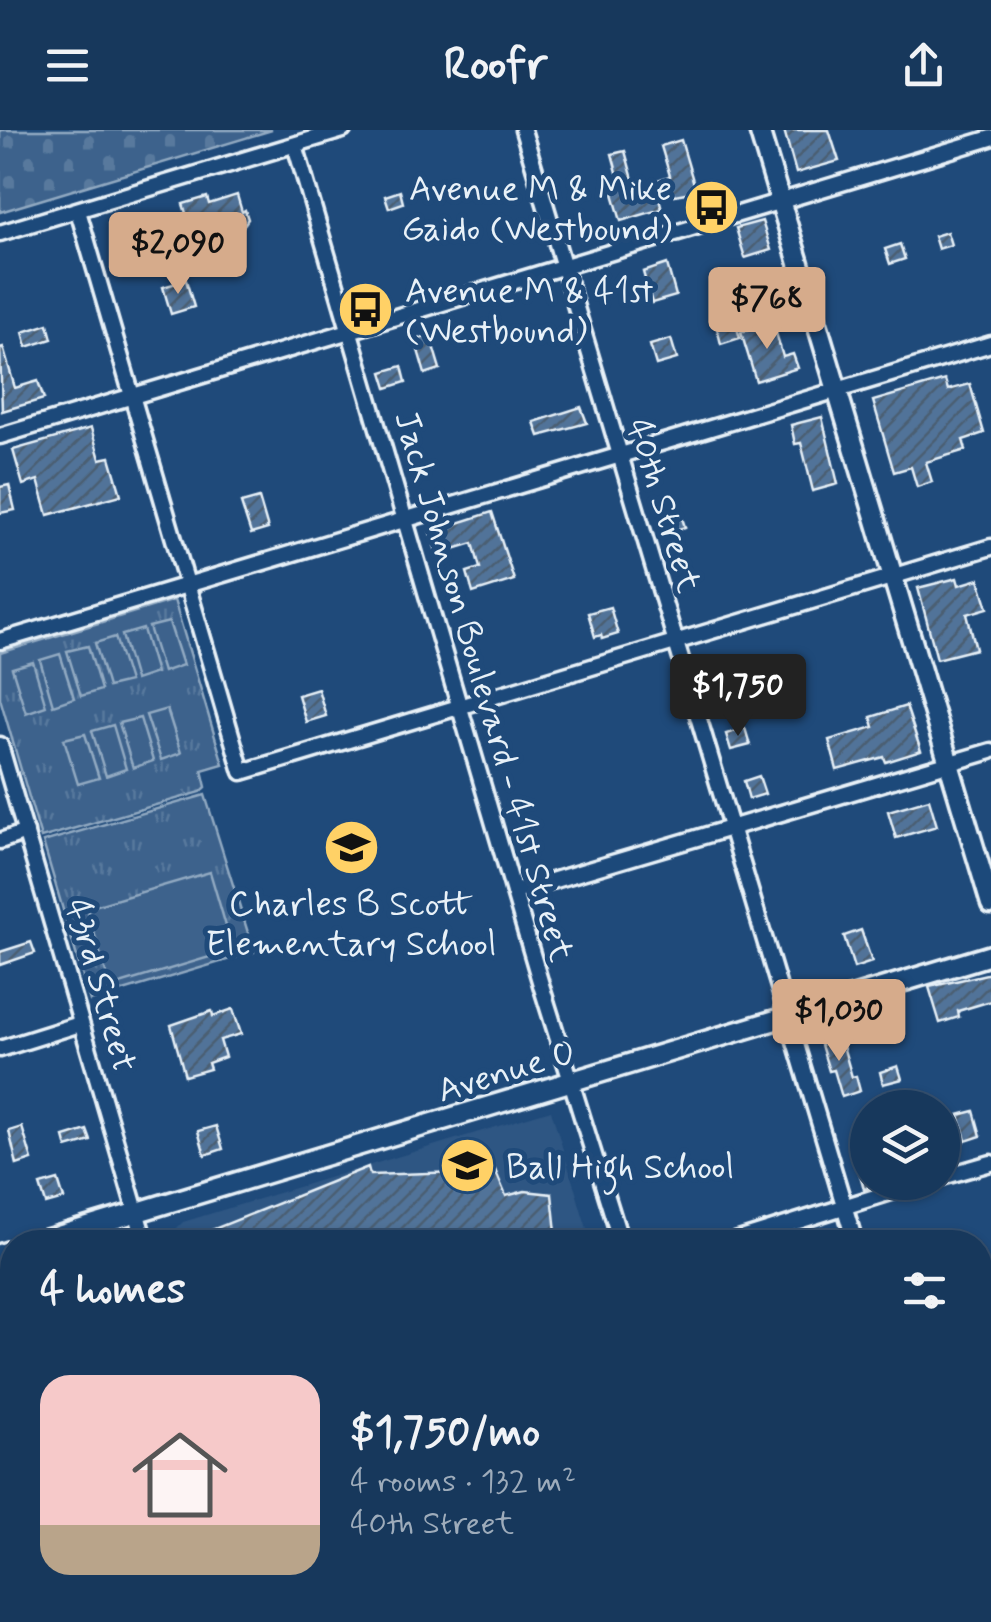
<!DOCTYPE html>
<html lang="en">
<head>
<meta charset="utf-8">
<style>
	body { margin:0; font-family:Mynerve,sans-serif; background:#203f62; color:#f1f3f6; height:100vh; display:flex; flex-direction:column; font-size:38px; white-space:nowrap }
	* { box-sizing:border-box; margin:0 }
	p { font-size:32px; color:#9eacbb }
	.icon { flex:none; width:55px; height:55px; fill:none; stroke:currentColor; stroke-width:2; stroke-linecap:round; stroke-linejoin:round }
	.map { position:relative; flex:1; overflow:hidden }
	.details { position:absolute; left:0px; top:1100px; width:992px; height:392px; display:flex; flex-direction:column; background:#17385c; border-radius:40px 40px 0 0; box-shadow:0 2px 8px #0004,0 0 0 2px #365272 }
	.details>* { flex:none }
	.fabs { position:absolute; left:850px; top:960px; display:grid; gap:20px }
	.fabs a { display:grid; place-items:center; width:110px; height:110px; border-radius:50%; background:#17385c; box-shadow:0 2px 8px #0004,0 0 0 2px #365272; font-size:50px }
	.price { position:absolute; translate:-50% -85px; padding:0 22px; border-radius:10px; background:#d6ab8b; color:#111; font-size:32px; line-height:65px; filter:drop-shadow(0 2px 5px #0008) }
	.price::after { content:''; position:absolute; left:50%; top:60px; width:30px; height:22px; margin-left:-15px; background:inherit; clip-path:polygon(0 0,100% 0,50% 100%) }
	.price.current { background:#222; color:#fff }
	ul { padding:0; list-style:none }
	li { display:flex; align-items:center; gap:30px; height:250px; padding:0 40px }
	li+li { border-top:2px solid #365272 }
	li span { display:grid; place-items:center; flex:none; width:280px; height:200px; border-radius:30px; color:#555 }
	li>.icon { margin-inline-start:auto }
	span .icon { width:120px; height:120px; fill:#fffc; stroke-width:1 }
	li b { font-size:42px }
	h2 { display:flex; justify-content:space-between; align-items:center; height:120px; padding:0 40px; font-size:42px }
	header { display:flex; justify-content:space-between; align-items:center; height:130px; padding:0 40px; background:#17385c; font-size:45px; font-weight:700 }
	.map>svg:first-child { display:block }
	.built { fill:#2e5683 }
	.grass { fill:url(#grass-tufts); stroke:#92aac2; stroke-width:2.5 }
	.cemetery { fill:url(#cemetery-stones); stroke:#92aac2; stroke-width:2.5 }
	.garden { fill:#3c628c; stroke:#92aac2; stroke-width:2.5 }
	.building { fill:url(#building-hatch); stroke:#e8f1f8; stroke-width:2.5 }
	.lines { fill:none; stroke-linecap:round; stroke-linejoin:round }
	.minor-casing { stroke:#e8f1f8; stroke-width:21 }
	.major-casing { stroke:#e8f1f8; stroke-width:25 }
	.minor { stroke:#1f4a7a; stroke-width:14 }
	.major { stroke:#1f4a7a; stroke-width:18 }
	.labels { text-anchor:middle; stroke-width:10; stroke-linejoin:round; paint-order:stroke }
	.poi-label { font-size:35px; fill:#e8f1f8; stroke:#1f4a7a; text-anchor:start }
	.street-label { font-size:35px; fill:#e8f1f8; stroke:#1f4a7a }
</style>
</head>
<body>
<header><svg class="icon" aria-label="menu" viewBox="0 0 24 24"><path d="M4 6h16M4 12h16M4 18h16"/></svg>Roofr<svg class="icon" aria-label="share" viewBox="0 0 24 24"><path d="M12 15V3M7 8l5-5 5 5M5 13v7h14v-7"/></svg></header>
<div class="map">
<svg width="991" height="1492" viewBox="0 0 991 1492">
	<defs>
		<pattern id="grass-tufts" width="24" height="20" patternUnits="userSpaceOnUse" patternTransform="scale(2.5)"><rect width="24" height="20" fill="#3c628c"/><path d="M3 7l-1-3M5 7V3M7 7l1-3M15 17l-1-3M17 17v-4M19 17l1-3" fill="none" stroke="#58799d"/></pattern>
		<pattern id="cemetery-stones" width="16" height="16" patternUnits="userSpaceOnUse" patternTransform="scale(2.5)"><rect width="16" height="16" fill="#3c628c"/><path d="M2 7V4a2 2 0 0 1 4 0v3zM10 15v-3a2 2 0 0 1 4 0v3z" fill="#58799d"/></pattern>
		<pattern id="building-hatch" width="6" height="6" patternUnits="userSpaceOnUse" patternTransform="scale(2.5)"><rect width="6" height="6" fill="#517399"/><path d="M-1 1l2-2M0 6l6-6M5 7l2-2" fill="none" stroke="#4c5e72"/></pattern>
	</defs>
	<rect width="100%" height="100%" fill="#1f4a7a"/>
	<filter id="ink" filterUnits="userSpaceOnUse"><feTurbulence type="fractalNoise" baseFrequency=".01" numOctaves="2"/><feDisplacementMap in="SourceGraphic" scale="20" xChannelSelector="R" yChannelSelector="G"/><feConvolveMatrix kernelMatrix="1 2 1 2 8 2 1 2 1" color-interpolation-filters="sRGB"/></filter>
	<g filter="url(#ink)">
		<path class="built" d="M551 980 591 1112H173L172 1103 183 1092Z"/>
		<g class="grass">
			<path d="M174 470 223 634 202 640 206 657 201 662 41 708 0 568V523Z"/>
			<path d="M205 665 254 822 90 871 43 712Z"/>
			<path d="M276 1480H711L714 1492H280Z"/>
		</g>
		<path class="cemetery" d="M0 0H272L0 82Z"/>
		<g class="garden">
			<path d="M169 492 183 535 163 542 149 497Z"/>
			<path d="M143 499 156 543 135 550 122 505Z"/>
			<path d="M115 507 129 552 108 557 95 513Z"/>
			<path d="M88 516 101 560 81 566 67 521Z"/>
			<path d="M60 524 74 568 53 575 40 530Z"/>
			<path d="M33 532 46 576 26 583 12 538Z"/>
			<path d="M167 579 181 623 161 630 146 585Z"/>
			<path d="M140 588 153 631 133 638 119 593Z"/>
			<path d="M113 595 126 639 106 646 92 601Z"/>
			<path d="M85 604 99 648 78 654 64 609Z"/>
			<path d="M210 742 233 820 110 857 87 778Z"/>
			<path d="M313 1480H482L486 1492H317Z"/>
			<path d="M555 1480H668L672 1492H558Z"/>
		</g>
		<g class="building">
			<path d="M784 0H829L839 31 796 43Z"/>
			<path d="M681 10 696 61 659 68 662 79 621 91 612 60 621 57 612 24 625 21 634 53 641 51 643 55 670 46 661 16Z"/>
			<path d="M400 61 403 73 389 78 385 66Z"/>
			<path d="M237 65 242 82 245 80 248 89 242 98 236 100 214 89 225 126 194 135 186 111 194 108 183 74 207 67 209 74Z"/>
			<path d="M762 91 771 120 745 128 736 98Z"/>
			<path d="M947 102 951 115 938 119 934 106Z"/>
			<path d="M900 114 905 129 890 134 885 119Z"/>
			<path d="M667 134 676 166 652 173 643 142Z"/>
			<path d="M186 150 194 177 171 184 163 157Z"/>
			<path d="M735 192 740 208 721 214 717 198Z"/>
			<path d="M773 192 783 227 793 224 798 238 756 251 741 202Z"/>
			<path d="M48 194 52 209 27 217 23 202Z"/>
			<path d="M430 206 440 239 425 244 415 210Z"/>
			<path d="M671 209 677 229 656 235 650 215Z"/>
			<path d="M3 217 15 258 38 251 44 269 2 281 0 218Z"/>
			<path d="M402 236 406 252 387 258 382 242Z"/>
			<path d="M945 250 948 260 970 254 984 303 963 310 966 320 926 332 932 352 917 357 911 337 894 342 873 271Z"/>
			<path d="M581 277 587 293 539 306 534 292Z"/>
			<path d="M822 287 838 354 813 361 801 313 795 314 791 295Z"/>
			<path d="M91 298 100 329 110 327 121 365 48 385 38 350 23 355 13 320Z"/>
			<path d="M9 355 15 380 0 383V357Z"/>
			<path d="M259 368 268 399 251 404 241 373Z"/>
			<path d="M492 382 514 450 473 463 467 442 480 438 473 413 437 424 430 402Z"/>
			<path d="M680 382 685 397 667 403 662 387Z"/>
			<path d="M957 448 959 455 979 449 988 478 967 484 976 519 937 529 918 458Z"/>
			<path d="M610 477 618 504 602 509 601 505 595 507 588 483Z"/>
			<path d="M318 559 326 586 306 592 298 565Z"/>
			<path d="M906 576 921 621 886 632 884 627 837 640 829 610 874 597 871 587Z"/>
			<path d="M745 598 750 615 731 620 726 604Z"/>
			<path d="M759 646 765 664 749 669 744 651Z"/>
			<path d="M929 669 937 696 896 708 888 681Z"/>
			<path d="M861 800 872 832 854 838 844 806Z"/>
			<path d="M31 812 35 823 0 835V822Z"/>
			<path d="M991 843V871L958 881 959 887 940 893 929 857Z"/>
			<path d="M233 879 241 904 220 910 225 927 208 933 210 939 185 946 171 895 212 881 213 886Z"/>
			<path d="M839 902 852 947 856 946 860 961 842 967 834 940 829 941 819 908Z"/>
			<path d="M898 936 902 949 883 954 880 942Z"/>
			<path d="M974 981 981 1006 966 1011 959 985Z"/>
			<path d="M216 996 223 1019 205 1025 198 1001Z"/>
			<path d="M22 997 32 1030 17 1035 9 1001Z"/>
			<path d="M87 1000 91 1011 67 1018 64 1007Z"/>
			<path d="M868 1007V1058L864 1059 851 1012Z"/>
			<path d="M368 1037 370 1045 458 1042 460 1049 495 1040 506 1066 525 1061 552 1064 557 1112H182Z"/>
			<path d="M58 1050 64 1069 46 1074 40 1055Z"/>
		</g>
		<g class="lines">
			<defs>
				<g id="minor">
					<path d="M523 0 855 1112"/>
					<path d="M295 15 542 858 621 1112"/>
					<path d="M78 81 242 642 991 417"/>
					<path d="M0 103 343 0"/>
					<path d="M0 306 991 8"/>
					<path d="M0 511 991 214"/>
					<path d="M0 615 145 1112"/>
					<path d="M0 711 26 702"/>
					<path d="M514 762 991 621"/>
					<path d="M0 919 80 894"/>
					<path d="M942 1047 991 1033"/>
					<path d="M732 1112 923 1052"/>
					<path d="M0 1328 12 1324"/>
					<path d="M0 1431 12 1472"/>
					<path d="M980 1440 991 1437"/>
					<path d="M15 1480 19 1492"/>
					<path d="M257 1480 260 1492"/>
					<path d="M729 1480 732 1492"/>
					<path d="M965 1480 969 1492"/>
				</g>
				<g id="major">
					<path d="M759 0 991 774"/>
					<path d="M38 1112 991 825"/>
					<path d="M0 1124 12 1120"/>
					<path d="M980 1240 991 1237"/>
					<path d="M139 1492 178 1480"/>
				</g>
			</defs>
			<use href="#minor" class="minor-casing"/>
			<use href="#major" class="major-casing"/>
			<use href="#minor" class="minor"/>
			<use href="#major" class="major"/>
		</g>
	</g>
	<defs>
		<symbol id="bus-disc" viewBox="-11 -11 22 22"><circle r="9.5" fill="#ffd166" stroke="#1f4a7a"/><path d="M-5-6H5V4H4V6H2V4H-2V6H-4V4H-5ZM-3.5-4V0h7V-4ZM-3.5 1.2v1.5H-2V1.2ZM2 1.2v1.5H3.5V1.2Z" fill="#111"/></symbol>
		<symbol id="school-disc" viewBox="-11 -11 22 22"><circle r="9.5" fill="#ffd166" stroke="#1f4a7a"/><path d="M0-5L7-2L0 1L-7-2ZM-4 1L0 2.5L4 1V4Q0 6-4 4Z" fill="#111"/></symbol>
	</defs>
	<g fill-rule="evenodd">
		<use href="#bus-disc" x="680" y="46" width="63" height="63"/>
		<use href="#bus-disc" x="334" y="148" width="63" height="63"/>
		<use href="#school-disc" x="320" y="686" width="63" height="63"/>
		<use href="#school-disc" x="436" y="1004" width="63" height="63"/>
	</g>
	<g class="labels">
		<g class="poi-label">
			<text x="672" y="70" text-anchor="end">Avenue M &amp; Mike<tspan x="672" dy="40">Gaido (Westbound)</tspan></text>
			<text x="405" y="172">Avenue M &amp; 41st<tspan x="405" dy="40">(Westbound)</tspan></text>
			<text x="351" y="785" text-anchor="middle">Charles B Scott<tspan x="351" dy="40">Elementary School</tspan></text>
			<text x="506" y="1048">Ball High School</text>
		</g>
		<g class="street-label">
			<text transform="translate(665 375) rotate(73)" y="12">40th Street</text>
			<text transform="translate(485 556) rotate(74)" y="12">Jack Johnson Boulevard - 41st Street</text>
			<text transform="translate(102 855) rotate(74)" y="12">43rd Street</text>
			<text transform="translate(506 940) rotate(-17)" y="12">Avenue O</text>
		</g>
	</g>
</svg>
<div class="fabs">
<a><svg class="icon" aria-label="layers" viewBox="0 0 24 24"><path d="M12 4l9 5-9 5-9-5zM3 14l9 5 9-5"/></svg></a>
</div>
<b class="price" style="left:178px;top:167px">$2,090</b>
<b class="price" style="left:767px;top:222px">$768</b>
<b class="price current" style="left:738px;top:609px">$1,750</b>
<b class="price" style="left:839px;top:934px">$1,030</b>
<section class="details">
<h2>4 homes<svg class="icon" aria-label="filters" viewBox="0 0 24 24"><path d="M4 7h16M4 17h16"/><circle cx="9" cy="7" r="2"/><circle cx="15" cy="17" r="2"/></svg></h2>
<ul>
<li><span style="background:linear-gradient(#f6c9c9 75%,#b9a48a 0)"><svg class="icon" aria-label="home" viewBox="0 0 24 24"><path d="M3 11l9-7 9 7M6 9v11h12V9"/></svg></span><div><b>$1,750/mo</b><p>4 rooms · 132 m²</p><p>40th Street</p></div></li>
</ul>
</section>
</div>
</body>
</html>
